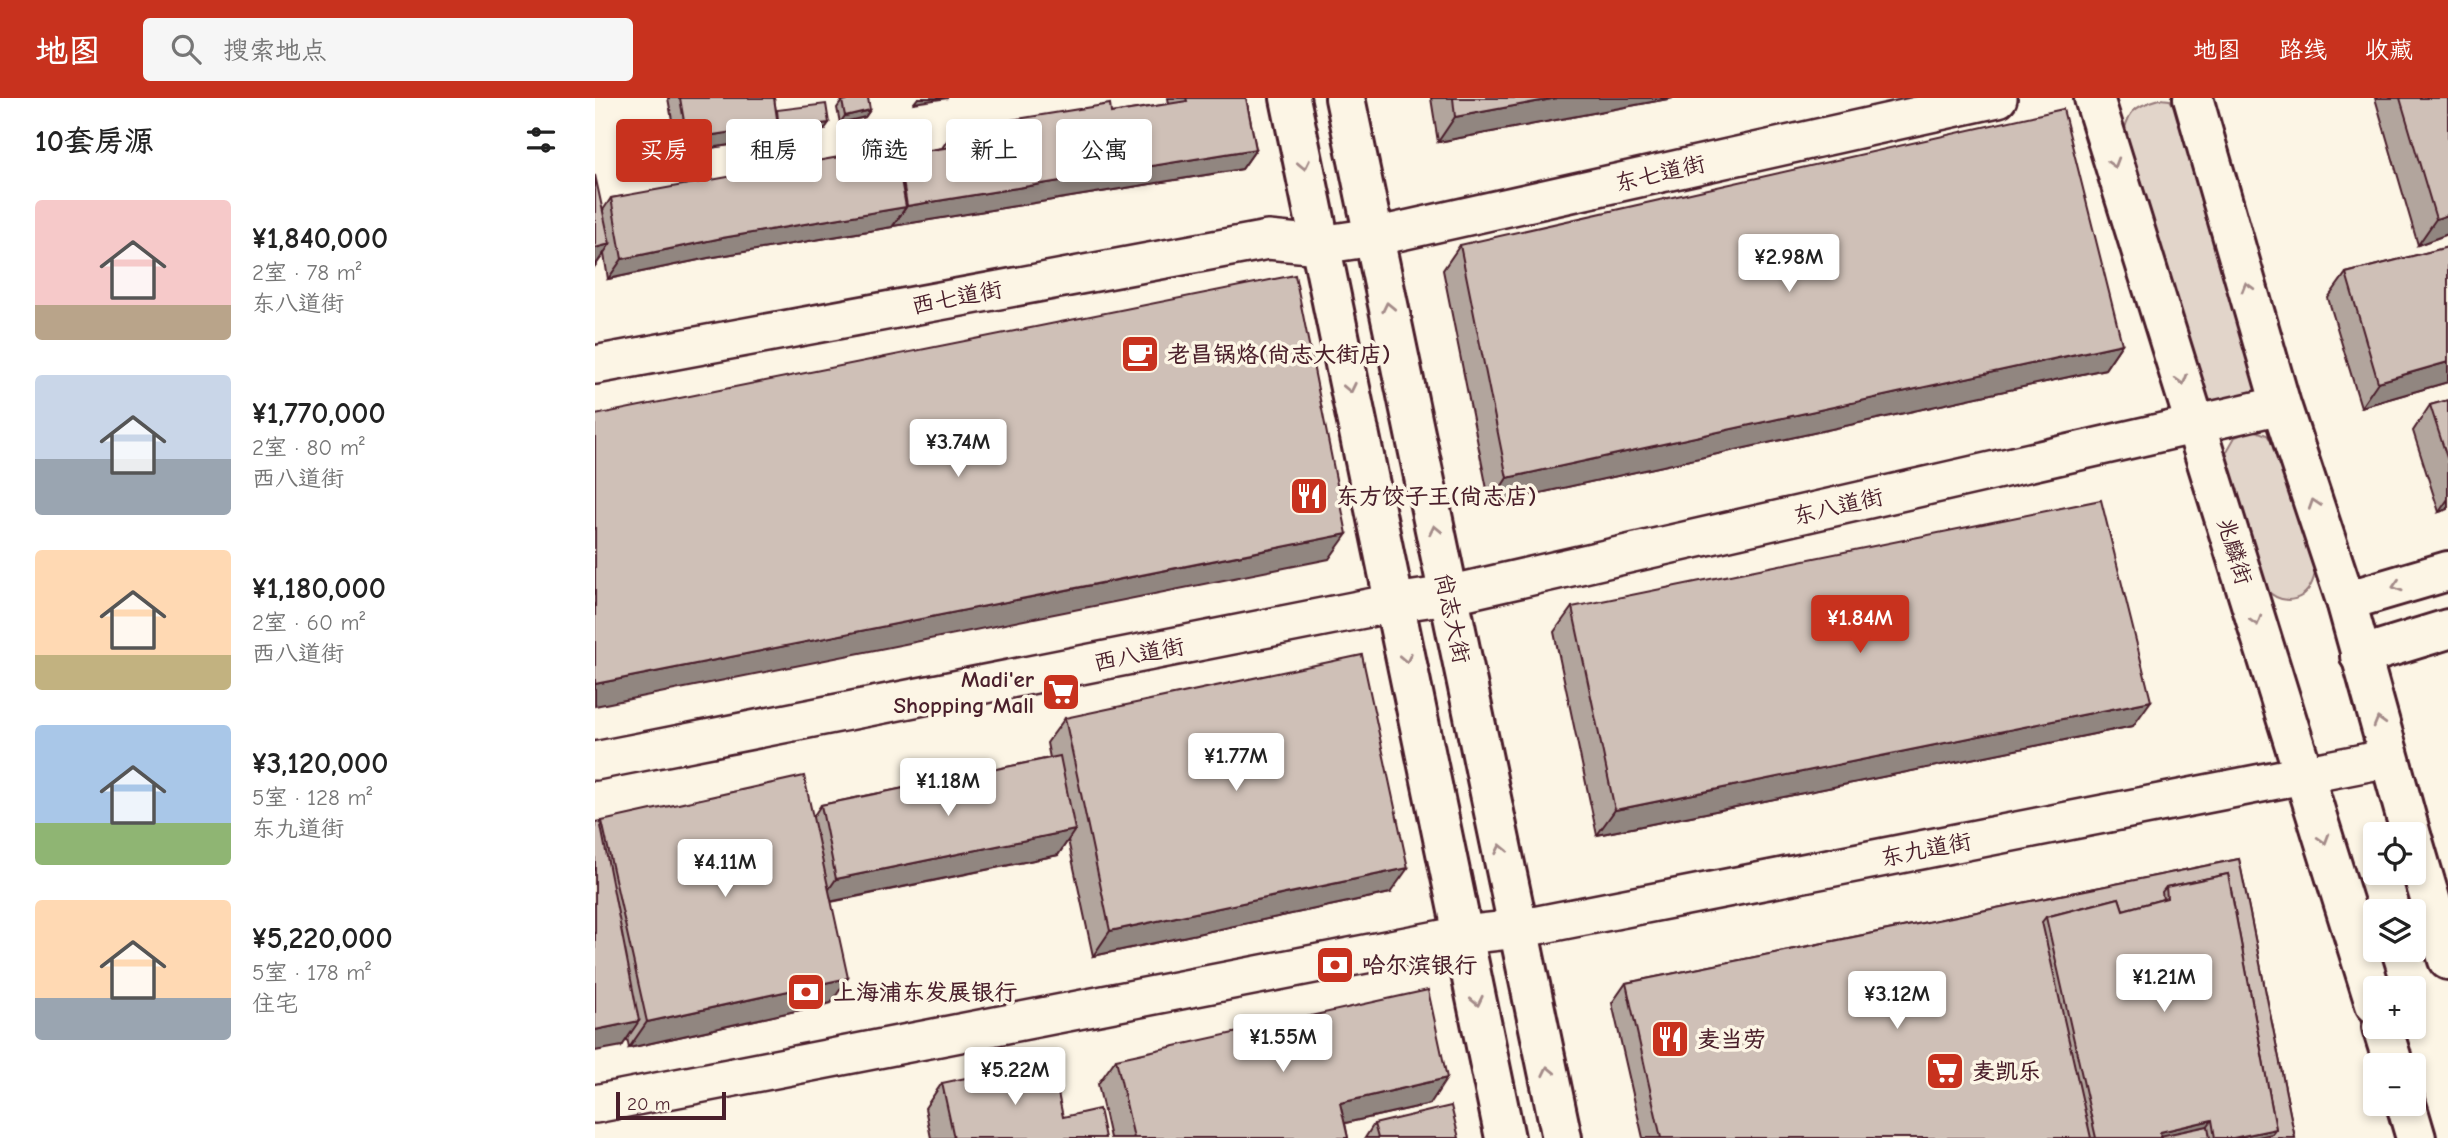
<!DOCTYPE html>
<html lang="zh">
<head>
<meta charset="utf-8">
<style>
	body { margin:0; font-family:"Comic Neue","LXGW WenKai TC",sans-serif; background:#f6f6f6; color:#222; height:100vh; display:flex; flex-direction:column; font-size:26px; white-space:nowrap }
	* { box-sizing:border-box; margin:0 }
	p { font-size:23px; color:#767676 }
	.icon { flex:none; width:38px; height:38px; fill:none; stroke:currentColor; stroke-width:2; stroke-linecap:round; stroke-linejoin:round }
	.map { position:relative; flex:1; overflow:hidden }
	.sheet { display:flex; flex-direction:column; background:#fff; width:595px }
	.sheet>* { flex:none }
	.hud { position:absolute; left:21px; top:21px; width:665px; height:63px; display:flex; gap:14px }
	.tools { position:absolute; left:1768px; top:724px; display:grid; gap:14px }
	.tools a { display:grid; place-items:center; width:63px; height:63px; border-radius:7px; background:#fff; box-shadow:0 4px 10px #0003; font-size:35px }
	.scale { position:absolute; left:21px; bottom:18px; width:110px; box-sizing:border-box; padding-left:7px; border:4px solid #4a1f2b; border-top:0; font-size:19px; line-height:24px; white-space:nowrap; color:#4a1f2b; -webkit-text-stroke:5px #fcf5e5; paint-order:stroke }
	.price { position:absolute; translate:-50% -60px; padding:0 16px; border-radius:7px; background:#fff; color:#222; font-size:23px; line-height:46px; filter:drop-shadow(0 2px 4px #0008) }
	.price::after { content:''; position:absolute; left:50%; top:42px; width:21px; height:16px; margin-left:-10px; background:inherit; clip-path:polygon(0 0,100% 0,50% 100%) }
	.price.on { background:#c8321e; color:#fff }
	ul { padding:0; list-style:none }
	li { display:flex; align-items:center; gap:21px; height:175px; padding:0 35px }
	li span { display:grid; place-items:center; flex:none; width:196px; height:140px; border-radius:7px; color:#555 }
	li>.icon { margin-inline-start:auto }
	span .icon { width:84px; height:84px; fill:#fffc; stroke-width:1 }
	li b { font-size:30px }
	h2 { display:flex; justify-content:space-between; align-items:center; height:84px; padding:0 35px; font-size:30px }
	.tag { padding:0 24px; border-radius:7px; background:#fff; box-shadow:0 4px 10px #0003; font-size:24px; line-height:63px }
	.tag.on { background:#c8321e; color:#fff }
	header { display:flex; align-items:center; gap:42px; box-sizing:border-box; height:98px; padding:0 35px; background:#c8321e; color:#fff }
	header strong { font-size:33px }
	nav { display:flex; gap:38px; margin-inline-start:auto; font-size:24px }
	.search { width:490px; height:63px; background:#f6f6f6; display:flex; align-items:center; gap:18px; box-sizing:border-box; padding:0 24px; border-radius:7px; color:#767676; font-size:26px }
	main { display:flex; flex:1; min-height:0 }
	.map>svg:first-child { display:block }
	.green { fill:#e2d5ca; stroke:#967a7a; stroke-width:2 }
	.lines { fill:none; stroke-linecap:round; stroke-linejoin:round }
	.street-casing { stroke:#4a1f2b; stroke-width:42 }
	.secondary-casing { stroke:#4a1f2b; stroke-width:44 }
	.primary-casing { stroke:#4a1f2b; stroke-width:44 }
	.street { stroke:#fcf5e5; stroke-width:37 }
	.secondary { stroke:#fcf5e5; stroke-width:38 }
	.primary { stroke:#fcf5e5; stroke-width:38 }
	.wall { fill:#b2a59d; stroke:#4a1f2b; stroke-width:2 }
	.shaded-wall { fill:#918680; stroke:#4a1f2b; stroke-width:2 }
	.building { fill:#cfc0b7; stroke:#4a1f2b; stroke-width:2 }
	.oneway { stroke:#a38a88 }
	.labels { text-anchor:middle; stroke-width:7; stroke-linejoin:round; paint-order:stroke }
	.street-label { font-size:23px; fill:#4a1f2b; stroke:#fcf5e5 }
	.poi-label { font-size:23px; font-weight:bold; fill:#4a1f2b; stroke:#fcf5e5; text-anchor:start }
</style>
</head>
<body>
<header>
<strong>地图</strong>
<div class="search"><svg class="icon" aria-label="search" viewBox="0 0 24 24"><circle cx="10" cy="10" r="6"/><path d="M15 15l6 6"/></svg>搜索地点</div>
<nav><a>地图</a><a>路线</a><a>收藏</a></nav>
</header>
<main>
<section class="sheet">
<h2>10套房源<svg class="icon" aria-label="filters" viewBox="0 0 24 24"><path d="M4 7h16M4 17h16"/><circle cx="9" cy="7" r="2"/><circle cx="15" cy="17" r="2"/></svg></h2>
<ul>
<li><span style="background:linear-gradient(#f6c9c9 75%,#b9a48a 0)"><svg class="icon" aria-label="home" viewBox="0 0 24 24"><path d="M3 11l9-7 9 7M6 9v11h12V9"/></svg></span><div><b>¥1,840,000</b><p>2室 · 78 m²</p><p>东八道街</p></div></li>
<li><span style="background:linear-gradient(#c9d6e8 60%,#9aa5b1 0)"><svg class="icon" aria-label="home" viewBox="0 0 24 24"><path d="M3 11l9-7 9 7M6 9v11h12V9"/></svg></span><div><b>¥1,770,000</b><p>2室 · 80 m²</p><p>西八道街</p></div></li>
<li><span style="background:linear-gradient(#ffd9b3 75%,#c2b280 0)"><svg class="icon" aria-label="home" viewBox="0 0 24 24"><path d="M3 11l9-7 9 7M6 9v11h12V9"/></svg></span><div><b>¥1,180,000</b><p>2室 · 60 m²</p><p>西八道街</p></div></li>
<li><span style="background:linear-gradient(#a9c7e8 70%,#8fb573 0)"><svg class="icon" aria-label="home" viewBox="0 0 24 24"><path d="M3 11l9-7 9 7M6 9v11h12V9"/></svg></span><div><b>¥3,120,000</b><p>5室 · 128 m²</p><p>东九道街</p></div></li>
<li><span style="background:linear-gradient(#ffd9b3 70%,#9aa5b1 0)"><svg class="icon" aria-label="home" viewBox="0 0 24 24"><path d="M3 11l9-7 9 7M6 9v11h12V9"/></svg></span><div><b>¥5,220,000</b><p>5室 · 178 m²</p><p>住宅</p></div></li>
</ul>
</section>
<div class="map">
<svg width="1853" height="1040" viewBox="0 0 1853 1040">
	<rect width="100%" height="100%" fill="#fcf5e5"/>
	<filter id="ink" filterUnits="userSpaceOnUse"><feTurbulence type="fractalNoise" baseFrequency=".0143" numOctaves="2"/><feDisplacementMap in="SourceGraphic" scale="14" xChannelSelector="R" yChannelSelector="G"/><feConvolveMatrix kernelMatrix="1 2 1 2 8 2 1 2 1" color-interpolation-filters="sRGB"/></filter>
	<g filter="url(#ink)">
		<g class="green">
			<path d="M1565 1 1575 2 1588 23 1661 290 1656 298 1620 305 1610 298 1527 43C1533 14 1536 9 1565 1Z"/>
			<path d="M1658 332 1672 337 1679 347 1720 475C1714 503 1690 511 1669 490L1628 360 1640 339Z"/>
		</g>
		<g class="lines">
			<defs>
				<g id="street">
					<path d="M0 267 673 142 725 147 779 139 1403 0"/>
					<path d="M0 663 799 505 853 497 1686 307"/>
					<path d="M0 1006 868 837 923 831 1794 660"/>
				</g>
				<g id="secondary">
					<path d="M1499 0 1780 906"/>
					<path d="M1598 0 1686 307 1751 503 1816 737"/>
					<path d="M1751 503 1853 473"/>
					<path d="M1765 558 1853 531"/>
					<path d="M1818 743 1853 862"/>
					<path d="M1787 929 1799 968"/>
					<path d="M1811 1006 1821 1040"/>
				</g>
				<g id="primary">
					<path d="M695 0 910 1040"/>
					<path d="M750 0 967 1040"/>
				</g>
			</defs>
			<use href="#street" class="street-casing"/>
			<use href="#secondary" class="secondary-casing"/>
			<use href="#primary" class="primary-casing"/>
			<use href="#street" class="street"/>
			<use href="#secondary" class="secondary"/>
			<use href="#primary" class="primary"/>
		</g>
		<g class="wall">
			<path d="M73 0H179L181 14 182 12 229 32 179 38V33L173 41 83 55Z"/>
			<path d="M573 0H651L661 51 647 71 298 128V127L297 129 113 160 13 181 9 156 0 168 8 112 16 100 302 60 304 57 347 50 360 31 516 15 574 6Z"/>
			<path d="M836 0H1078L843 44Z"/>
			<path d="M1780 0H1853V136L1823 147Z"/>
			<path d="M247 3 275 12 270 19 245 25 242 10Z"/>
			<path d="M865 147 1527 246 1510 271 895 406 848 172Z"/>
			<path d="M1853 149V284L1766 309 1733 200 1751 175Z"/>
			<path d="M1853 302V411L1844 414 1818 333 1835 307Z"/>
			<path d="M977 509 1538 628 1002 737 959 534Z"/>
			<path d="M470 620 795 795 498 858 473 742 463 757 236 804V905L34 950 32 940 27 948 5 725 7 723 218 719 226 707 455 660 452 645Z"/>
			<path d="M1644 761 1700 1040H1048L1017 905 1031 885Z"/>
			<path d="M521 961 835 1006 750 1025 753 1040H515L503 986Z"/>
			<path d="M347 985 468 1019 510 1040H336L330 1010Z"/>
			<path d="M779 1026 864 1040H770Z"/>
		</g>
		<g class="shaded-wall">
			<path d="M323 0H353L319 5Z"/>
			<path d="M962 0H1078L843 44 860 19Z"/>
			<path d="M275 12 270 19 245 25 250 18Z"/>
			<path d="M234 25 229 32 179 38 184 31Z"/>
			<path d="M183 27 173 41 83 55 92 41Z"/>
			<path d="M661 51 647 71 298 128 312 108Z"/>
			<path d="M311 109 297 129 113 160 13 181 27 161 127 140Z"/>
			<path d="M1853 117V136L1823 147 1841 121Z"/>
			<path d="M15 146 0 168V150Z"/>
			<path d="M1527 246 1510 271 895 406 912 380Z"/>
			<path d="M1853 264V284L1766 309 1783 284Z"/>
			<path d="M1853 401V411L1844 414Z"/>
			<path d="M752 436 734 461 0 608V586Z"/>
			<path d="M1556 603 1538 628 1002 737 1020 712Z"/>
			<path d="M480 732 463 757 224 806 241 781Z"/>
			<path d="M813 770 795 795 498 858 515 833Z"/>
			<path d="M253 880 236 905 34 950 52 924Z"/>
			<path d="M44 923 27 948 0 953V932Z"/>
			<path d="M852 980 835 1006 728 1030 745 1005Z"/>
			<path d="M1617 1022 1604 1040H1561L1565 1034Z"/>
			<path d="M1681 1031 1674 1040H1638Z"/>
		</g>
		<g class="building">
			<path d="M85 0H179L183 27 92 41Z"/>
			<path d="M262 0H273L275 12 250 18 247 3Z"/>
			<path d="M591 0H651L661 51 312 108 304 57 363 48 360 31 515 6 516 15 592 3Z"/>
			<path d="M858 0H962L860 19Z"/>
			<path d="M1805 0H1853V117L1841 121Z"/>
			<path d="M231 6 234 25 184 31 182 12Z"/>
			<path d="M1468 11 1527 246 912 380 865 147Z"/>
			<path d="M300 49 311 109 127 140 27 161 16 100Z"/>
			<path d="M0 77 15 146 0 150Z"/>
			<path d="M1853 149V264L1783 284 1751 175Z"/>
			<path d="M700 177 752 436 0 586V317Z"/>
			<path d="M1853 302V363L1835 307Z"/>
			<path d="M1506 402 1556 603 1020 712 977 509Z"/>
			<path d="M767 557 813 770 515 833 470 620Z"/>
			<path d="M465 658 480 732 241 781 226 707Z"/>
			<path d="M209 678 253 880 52 924 7 723Z"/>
			<path d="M5 723 44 923 0 932V724Z"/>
			<path d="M1644 761 1700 1040H1659L1677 1036 1681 1031 1633 776 1571 789 1567 794 1568 801 1528 812 1524 800 1451 819 1447 824 1496 1040H1066L1031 885Z"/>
			<path d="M1633 776 1681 1031 1638 1040H1620L1617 1022 1565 1034 1566 1040H1501L1451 819 1524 800 1528 812 1572 800 1571 789Z"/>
			<path d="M833 892 852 980 745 1005 753 1040H539L521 961Z"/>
			<path d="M456 962 468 1019 504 1011 510 1040H359L347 985Z"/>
			<path d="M856 1008 864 1040H783L779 1026Z"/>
			<path d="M1613 1028 1615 1040H1566L1565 1038Z"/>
		</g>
		<defs><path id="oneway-chevron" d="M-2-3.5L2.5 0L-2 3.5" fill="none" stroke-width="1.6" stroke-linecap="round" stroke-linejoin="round" transform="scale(1.75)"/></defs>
		<g class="oneway">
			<use href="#oneway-chevron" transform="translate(1519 65) rotate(73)"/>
			<use href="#oneway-chevron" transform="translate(709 67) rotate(78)"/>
			<use href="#oneway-chevron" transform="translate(1652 189) rotate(-106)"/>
			<use href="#oneway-chevron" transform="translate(793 209) rotate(-102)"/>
			<use href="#oneway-chevron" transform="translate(1587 282) rotate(73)"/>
			<use href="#oneway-chevron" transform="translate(755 290) rotate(78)"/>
			<use href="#oneway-chevron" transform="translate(1719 406) rotate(-108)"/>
			<use href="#oneway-chevron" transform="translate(840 432) rotate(-102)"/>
			<use href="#oneway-chevron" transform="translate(1802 488) rotate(163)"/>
			<use href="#oneway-chevron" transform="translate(1661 523) rotate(73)"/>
			<use href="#oneway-chevron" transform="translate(811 560) rotate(78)"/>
			<use href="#oneway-chevron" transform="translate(1784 624) rotate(-106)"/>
			<use href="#oneway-chevron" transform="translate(1729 741) rotate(73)"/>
			<use href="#oneway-chevron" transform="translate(906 751) rotate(-102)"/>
			<use href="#oneway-chevron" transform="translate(882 903) rotate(78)"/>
			<use href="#oneway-chevron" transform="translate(953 973) rotate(-102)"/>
		</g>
	</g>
	<defs>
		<symbol id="cafe-square" viewBox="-11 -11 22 22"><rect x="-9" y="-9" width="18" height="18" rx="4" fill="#c8321e" stroke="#fcf5e5"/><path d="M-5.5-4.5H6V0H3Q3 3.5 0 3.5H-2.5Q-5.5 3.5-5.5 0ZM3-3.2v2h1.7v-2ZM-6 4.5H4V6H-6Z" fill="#fff"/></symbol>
		<symbol id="restaurant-square" viewBox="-11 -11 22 22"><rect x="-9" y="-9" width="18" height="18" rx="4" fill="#c8321e" stroke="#fcf5e5"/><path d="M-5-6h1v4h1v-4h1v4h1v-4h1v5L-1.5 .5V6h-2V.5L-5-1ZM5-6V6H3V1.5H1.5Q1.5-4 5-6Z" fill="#fff"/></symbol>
		<symbol id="supermarket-square" viewBox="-11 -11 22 22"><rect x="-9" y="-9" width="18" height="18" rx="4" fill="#c8321e" stroke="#fcf5e5"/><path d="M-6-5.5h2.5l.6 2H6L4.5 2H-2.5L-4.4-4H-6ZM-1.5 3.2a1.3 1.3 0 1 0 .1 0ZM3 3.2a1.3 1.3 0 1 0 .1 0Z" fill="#fff"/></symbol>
		<symbol id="bank-square" viewBox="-11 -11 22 22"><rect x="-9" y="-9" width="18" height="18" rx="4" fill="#c8321e" stroke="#fcf5e5"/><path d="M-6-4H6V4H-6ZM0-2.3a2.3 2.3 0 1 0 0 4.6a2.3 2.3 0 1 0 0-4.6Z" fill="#fff"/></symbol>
	</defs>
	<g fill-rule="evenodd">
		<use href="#cafe-square" x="523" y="234" width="44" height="44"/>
		<use href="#restaurant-square" x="692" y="376" width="44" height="44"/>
		<use href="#supermarket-square" x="444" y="572" width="44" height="44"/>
		<use href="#bank-square" x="718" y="845" width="44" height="44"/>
		<use href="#bank-square" x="189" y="872" width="44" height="44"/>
		<use href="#restaurant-square" x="1053" y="919" width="44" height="44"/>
		<use href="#supermarket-square" x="1328" y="951" width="44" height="44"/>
	</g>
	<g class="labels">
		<g class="street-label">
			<text transform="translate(1065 75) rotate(-13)" y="8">东七道街</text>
			<text transform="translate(362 199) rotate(-11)" y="8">西七道街</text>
			<text transform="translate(1243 408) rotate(-13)" y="8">东八道街</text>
			<text transform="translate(1640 453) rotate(73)" y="8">兆麟街</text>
			<text transform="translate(858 520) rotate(78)" y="8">尚志大街</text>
			<text transform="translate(544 556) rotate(-11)" y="8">西八道街</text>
			<text transform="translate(1331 751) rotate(-11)" y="8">东九道街</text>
		</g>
		<g class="poi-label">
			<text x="572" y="264">老昌锅烙(尚志大街店)</text>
			<text x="741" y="406">东方饺子王(尚志店)</text>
			<text x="439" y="589" text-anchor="end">Madi'er<tspan x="439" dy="26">Shopping Mall</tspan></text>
			<text x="767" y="875">哈尔滨银行</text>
			<text x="238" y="902">上海浦东发展银行</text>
			<text x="1102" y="949">麦当劳</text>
			<text x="1377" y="981">麦凯乐</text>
		</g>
	</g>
</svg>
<div class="tools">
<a><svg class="icon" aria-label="locate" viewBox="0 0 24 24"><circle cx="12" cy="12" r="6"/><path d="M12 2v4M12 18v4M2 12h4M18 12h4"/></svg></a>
<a><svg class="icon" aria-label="layers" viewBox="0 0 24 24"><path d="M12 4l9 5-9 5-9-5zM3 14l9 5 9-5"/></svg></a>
<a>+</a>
<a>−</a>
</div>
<div class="scale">20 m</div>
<b class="price" style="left:1194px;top:196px">¥2.98M</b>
<b class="price" style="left:363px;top:381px">¥3.74M</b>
<b class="price on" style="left:1265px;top:557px">¥1.84M</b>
<b class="price" style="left:641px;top:695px">¥1.77M</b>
<b class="price" style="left:353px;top:720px">¥1.18M</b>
<b class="price" style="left:130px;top:801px">¥4.11M</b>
<b class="price" style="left:1569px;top:916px">¥1.21M</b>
<b class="price" style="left:1302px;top:933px">¥3.12M</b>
<b class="price" style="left:688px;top:976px">¥1.55M</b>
<b class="price" style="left:420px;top:1009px">¥5.22M</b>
<div class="hud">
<a class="tag on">买房</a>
<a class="tag">租房</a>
<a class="tag">筛选</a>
<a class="tag">新上</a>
<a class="tag">公寓</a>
</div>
</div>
</main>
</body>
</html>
